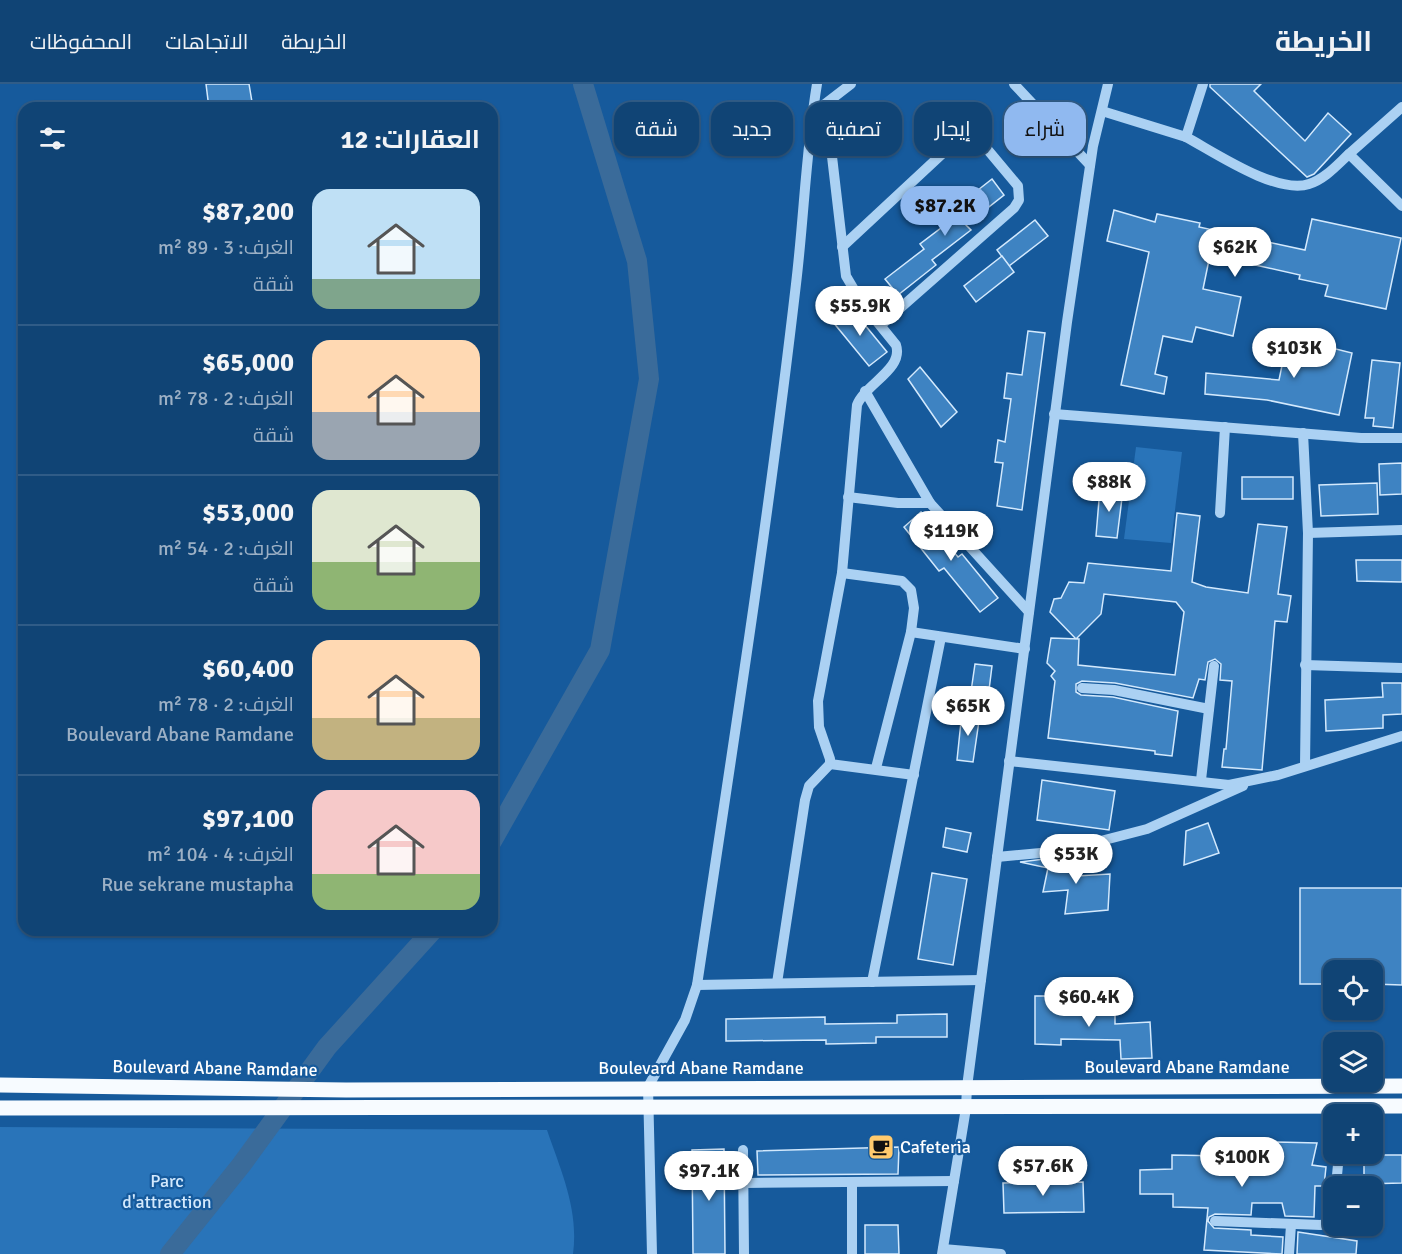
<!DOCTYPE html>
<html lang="ar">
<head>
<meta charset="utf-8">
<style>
	body { margin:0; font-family:Signika,Cairo,sans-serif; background:#194b7a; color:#f1f3f6; direction:rtl; height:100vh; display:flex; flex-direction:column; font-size:22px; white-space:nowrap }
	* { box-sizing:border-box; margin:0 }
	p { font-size:20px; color:#9cb0c5 }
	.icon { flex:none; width:33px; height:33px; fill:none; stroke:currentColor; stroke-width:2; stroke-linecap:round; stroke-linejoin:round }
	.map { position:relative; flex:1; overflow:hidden; direction:ltr }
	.panel { position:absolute; left:18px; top:18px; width:480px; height:834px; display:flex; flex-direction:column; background:#104475; border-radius:18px; box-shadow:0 2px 4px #0004,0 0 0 2px #305c87; direction:rtl }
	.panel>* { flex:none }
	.top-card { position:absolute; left:516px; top:18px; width:570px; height:54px; direction:rtl; display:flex; gap:12px }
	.tools { position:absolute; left:1323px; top:876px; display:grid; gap:12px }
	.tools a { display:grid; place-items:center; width:60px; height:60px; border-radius:12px; background:#104475; box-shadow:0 2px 4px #0004,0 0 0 2px #305c87; font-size:30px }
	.price { position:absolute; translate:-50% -51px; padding:0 14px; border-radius:21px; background:#fff; color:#222; font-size:20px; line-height:39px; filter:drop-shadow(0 2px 3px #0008) }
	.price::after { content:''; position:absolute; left:50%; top:36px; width:18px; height:14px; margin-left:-9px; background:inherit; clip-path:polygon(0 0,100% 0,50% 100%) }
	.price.selected { background:#90b9f0; color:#111 }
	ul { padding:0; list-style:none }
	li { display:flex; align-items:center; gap:18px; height:150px; padding:0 18px }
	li+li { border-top:2px solid #305c87 }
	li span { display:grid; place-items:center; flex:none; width:168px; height:120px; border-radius:18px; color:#555 }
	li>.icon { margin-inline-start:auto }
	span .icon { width:72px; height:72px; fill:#fffc; stroke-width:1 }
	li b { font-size:26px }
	h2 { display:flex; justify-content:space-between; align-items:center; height:72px; padding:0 18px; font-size:26px }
	.tag { padding:0 21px; border-radius:18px; background:#104475; box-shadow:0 2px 4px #0004,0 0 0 2px #305c87; font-size:21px; line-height:54px }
	.tag.selected { background:#90b9f0; color:#111 }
	header { display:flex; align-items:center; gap:36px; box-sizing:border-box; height:84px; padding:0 30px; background:#104475; border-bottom:2px solid #305c87 }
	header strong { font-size:28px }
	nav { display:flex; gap:33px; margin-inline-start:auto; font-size:21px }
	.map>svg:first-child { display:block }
	.green { fill:#2974b9 }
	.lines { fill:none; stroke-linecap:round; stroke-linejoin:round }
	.canal { stroke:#3a6b9a; stroke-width:20 }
	.building { fill:#3e83c2; stroke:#d3e9fd; stroke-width:1.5 }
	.minor { stroke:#abd1f3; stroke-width:10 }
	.major { stroke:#f7fbff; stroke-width:15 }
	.labels { text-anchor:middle; stroke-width:4.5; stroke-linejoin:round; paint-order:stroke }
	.street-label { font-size:18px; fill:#fff; stroke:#165a9c }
	.poi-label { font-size:18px; fill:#fff; stroke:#165a9c; text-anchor:start }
	.park-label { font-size:18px; fill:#d3e9fd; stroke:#165a9c }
</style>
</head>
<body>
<header>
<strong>الخريطة</strong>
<nav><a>الخريطة</a><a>الاتجاهات</a><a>المحفوظات</a></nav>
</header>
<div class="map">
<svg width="1402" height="1170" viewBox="0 0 1402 1170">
	<rect width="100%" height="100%" fill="#165a9c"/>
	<g class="green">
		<path d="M1136 363 1182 368 1171 459 1124 455Z"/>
		<path d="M0 1043 547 1046C561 1087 579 1126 573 1170H0Z"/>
	</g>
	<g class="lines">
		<g class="canal">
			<path d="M492 757 600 566 649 295 637 177 583 0"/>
			<path d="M170 1170 242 1080 327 963 433 846"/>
		</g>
	</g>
	<g class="building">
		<path d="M206 0H249L253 24H209Z"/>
		<path d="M1210 0H1261L1254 7 1305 57 1328 29 1351 50 1314 90 1307 93 1210 3Z"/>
		<path d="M992 95 1004 111 966 141 971 146 932 176 936 181 898 211 885 195 924 165 920 160 958 131 954 125Z"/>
		<path d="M1114 126 1155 138 1157 130 1200 139 1199 143 1305 166 1312 135 1401 154 1386 225 1325 212 1328 201 1299 195 1300 191 1210 171 1203 205 1241 213 1233 252 1196 243 1192 258 1163 252 1155 290 1167 293 1164 310 1121 301 1149 168 1107 157Z"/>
		<path d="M1035 136 1048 152 1009 182 997 166Z"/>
		<path d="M1002 172 1014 188 976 218 964 202Z"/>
		<path d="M851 224 887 268 869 282 833 238Z"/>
		<path d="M1028 247 1045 249 1022 426 997 422 1003 379 995 378 998 356 1005 358 1011 315 1004 314 1007 289 1022 291Z"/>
		<path d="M1288 253 1352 269 1339 331 1267 316 1205 310 1206 289 1279 296Z"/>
		<path d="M1372 276 1400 279 1393 344 1373 342 1374 334H1365Z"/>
		<path d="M920 283 957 328 941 343 908 295Z"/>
		<path d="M1402 379V410L1380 411 1379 380Z"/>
		<rect x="1242" y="393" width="51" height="22"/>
		<path d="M1377 399 1378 430 1321 432 1319 401Z"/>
		<path d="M1100 404 1123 406 1117 454 1096 452Z"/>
		<path d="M921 428 958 473 962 470 998 514 980 528 944 484 939 487 904 443Z"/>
		<path d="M1177 429 1200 432 1192 498 1206 503 1248 509 1258 440 1287 443 1278 510 1291 512 1287 538 1275 537 1262 686 1222 683 1224 665H1226L1232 597 1220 596 1221 580 1215 575 1208 578 1205 596 1199 595 1193 614 1115 599 1082 597 1076 600V608L1081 611 1113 613 1178 627 1172 672 1155 670V667L1048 654 1055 597 1051 592 1055 587 1047 579 1051 554 1079 555 1078 581 1175 591 1184 528 1176 518 1104 510 1101 530 1076 555 1050 528 1054 515 1061 514 1069 498 1084 499 1088 479 1171 487Z"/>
		<path d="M1356 476H1402V498L1357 497Z"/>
		<path d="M975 580 992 582 986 630 968 628Z"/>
		<path d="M1382 599H1402V630L1383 631V644L1326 647 1325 616 1383 613Z"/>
		<path d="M962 628 980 630 973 678 957 676Z"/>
		<path d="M1042 696 1115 707 1109 746 1037 736Z"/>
		<path d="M1208 739 1219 769 1184 781 1186 747Z"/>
		<path d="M946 744 971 749 967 768 943 763Z"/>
		<path d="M1077 771V792L1110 790 1108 826 1065 830 1068 806 1043 808 1048 784 1020 778Z"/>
		<path d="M932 789 967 795 953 881 918 875Z"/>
		<path d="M1300 804H1402V901L1372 900V886H1334V900H1300Z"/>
		<path d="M1035 912H1062V929H1115V940L1150 938 1152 974 1121 975 1120 956 1061 955V961L1035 960Z"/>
		<path d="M947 930V953H876V959L826 960V956L726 957V935L825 933V940L897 939V931Z"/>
		<path d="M1277 1058 1317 1059 1312 1081 1326 1083 1324 1102H1315L1314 1133 1285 1132 1282 1119H1252L1251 1131 1215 1130 1209 1133 1208 1137 1214 1144 1251 1146V1151L1283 1153 1282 1170 1204 1166 1208 1124 1173 1123V1110H1140V1086L1172 1085V1071L1226 1072 1225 1062H1277Z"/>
		<path d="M899 1063 898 1090 758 1091 757 1067Z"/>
		<path d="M724 1065 725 1170H693L692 1066Z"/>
		<path d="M1364 1071H1402V1099L1364 1100Z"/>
		<path d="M1083 1098 1084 1128 1004 1129 1003 1099Z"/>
		<path d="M865 1141H898L899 1170H865Z"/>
		<path d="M1298 1148 1357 1157 1356 1170H1297Z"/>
	</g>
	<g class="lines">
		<g class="minor">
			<path d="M1014 0 1090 81"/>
			<path d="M1402 23 1349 70 1402 122"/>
			<path d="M1102 27 1186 53 1203 0"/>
			<path d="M812 30 851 0"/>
			<path d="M1186 53C1214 68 1277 111 1309 100 1325 95 1337 81 1349 70"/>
			<path d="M842 163 957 56 970 54 982 59 1018 102 1019 116 1014 124 881 241"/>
			<path d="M865 307 930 419 1029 528"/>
			<path d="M1054 330 1361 354H1402"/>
			<path d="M1303 349 1308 449 1305 682"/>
			<path d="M848 413 898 419H930"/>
			<path d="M1220 429 1225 343"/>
			<path d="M1308 449 1402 446"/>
			<path d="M842 489 902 497 911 506 914 524 911 548 876 684"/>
			<path d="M911 548 1025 565"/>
			<path d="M1305 581 1402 584"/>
			<path d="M1082 604 1114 606 1209 625"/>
			<path d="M1009 677 1229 701 1278 691 1402 652"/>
			<path d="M830 680 914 691"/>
			<path d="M1201 696 1214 582"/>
			<path d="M997 773 1062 767 1147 745 1243 702"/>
			<path d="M872 898 941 553"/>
			<path d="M777 899 805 716 809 702 830 680V675L819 643 818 617 842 489 857 321C865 300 904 285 896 261L862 219 846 192 831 64 822 52 809 45"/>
			<path d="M697 901 981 896"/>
			<path d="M743 1066 744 1170"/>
			<path d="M852 1098V1170"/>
			<path d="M743 1099 954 1097"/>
			<path d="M1336 1102 1339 1070"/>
			<path d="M1215 1137 1321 1141 1328 1138 1334 1128"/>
			<path d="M943 1165 1001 1170"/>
			<path d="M652 1170 648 1003 685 936 697 901C732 668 769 434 796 200 804 133 806 66 817 0"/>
			<path d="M942 1170 966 1024 967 1003 1067 238 1093 62 1108 0"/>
			<path d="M1289 1170 1291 1141"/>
		</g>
		<g class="major">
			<path d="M0 1001 346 1006 1402 1002"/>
			<path d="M0 1024 1402 1022"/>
		</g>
	</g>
	<defs>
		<symbol id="cafe-square" viewBox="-11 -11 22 22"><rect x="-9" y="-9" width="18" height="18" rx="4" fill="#ffca6d" stroke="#165a9c"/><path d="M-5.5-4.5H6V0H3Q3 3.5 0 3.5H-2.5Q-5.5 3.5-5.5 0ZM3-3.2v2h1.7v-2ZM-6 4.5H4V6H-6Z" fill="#111"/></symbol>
	</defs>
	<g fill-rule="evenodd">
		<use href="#cafe-square" x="866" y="1048" width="30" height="30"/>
	</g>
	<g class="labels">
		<g class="street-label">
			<text x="1187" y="989">Boulevard Abane Ramdane</text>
			<text transform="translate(215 984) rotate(1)" y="6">Boulevard Abane Ramdane</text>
			<text x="701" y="990">Boulevard Abane Ramdane</text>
		</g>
		<g class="poi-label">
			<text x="900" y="1069">Cafeteria</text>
		</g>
		<g class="park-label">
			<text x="167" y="1103">Parc<tspan x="167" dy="21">d'attraction</tspan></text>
		</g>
	</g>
</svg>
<div class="tools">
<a><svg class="icon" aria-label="locate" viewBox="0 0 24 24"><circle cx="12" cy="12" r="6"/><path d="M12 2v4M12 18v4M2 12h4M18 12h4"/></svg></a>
<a><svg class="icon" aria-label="layers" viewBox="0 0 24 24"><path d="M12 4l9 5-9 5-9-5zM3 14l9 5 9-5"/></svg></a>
<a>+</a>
<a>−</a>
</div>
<b class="price selected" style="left:945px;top:153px">$87.2K</b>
<b class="price" style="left:1235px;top:194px">$62K</b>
<b class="price" style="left:860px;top:253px">$55.9K</b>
<b class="price" style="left:1294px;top:295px">$103K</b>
<b class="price" style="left:1109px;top:429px">$88K</b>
<b class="price" style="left:951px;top:478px">$119K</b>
<b class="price" style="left:968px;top:653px">$65K</b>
<b class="price" style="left:1076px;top:801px">$53K</b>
<b class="price" style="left:1089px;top:944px">$60.4K</b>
<b class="price" style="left:1242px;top:1104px">$100K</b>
<b class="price" style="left:1043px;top:1113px">$57.6K</b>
<b class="price" style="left:709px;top:1118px">$97.1K</b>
<div class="top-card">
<a class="tag selected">شراء</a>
<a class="tag">إيجار</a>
<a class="tag">تصفية</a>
<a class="tag">جديد</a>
<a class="tag">شقة</a>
</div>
<section class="panel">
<h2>العقارات: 12<svg class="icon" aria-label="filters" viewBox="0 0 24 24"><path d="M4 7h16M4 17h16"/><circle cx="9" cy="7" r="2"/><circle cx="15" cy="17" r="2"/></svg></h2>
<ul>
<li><span style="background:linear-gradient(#bfe0f5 75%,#7fa58c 0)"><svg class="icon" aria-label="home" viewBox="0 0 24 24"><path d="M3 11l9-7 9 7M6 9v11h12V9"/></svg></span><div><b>$87,200</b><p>الغرف: 3 · 89 m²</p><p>شقة</p></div></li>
<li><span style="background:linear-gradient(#ffd9b3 60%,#9aa5b1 0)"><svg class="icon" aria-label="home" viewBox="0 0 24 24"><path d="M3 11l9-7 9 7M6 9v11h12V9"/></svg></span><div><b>$65,000</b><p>الغرف: 2 · 78 m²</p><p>شقة</p></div></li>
<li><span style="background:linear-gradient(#dfe7d0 60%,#8fb573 0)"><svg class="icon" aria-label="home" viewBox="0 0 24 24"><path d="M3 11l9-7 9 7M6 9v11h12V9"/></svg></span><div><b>$53,000</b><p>الغرف: 2 · 54 m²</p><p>شقة</p></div></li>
<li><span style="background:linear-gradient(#ffd9b3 65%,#c2b280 0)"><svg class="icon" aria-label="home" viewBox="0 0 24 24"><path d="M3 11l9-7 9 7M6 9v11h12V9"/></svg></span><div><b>$60,400</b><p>الغرف: 2 · 78 m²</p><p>Boulevard Abane Ramdane</p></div></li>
<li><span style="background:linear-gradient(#f6c9c9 70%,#8fb573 0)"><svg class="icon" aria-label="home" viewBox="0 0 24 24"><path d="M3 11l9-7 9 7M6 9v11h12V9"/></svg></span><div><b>$97,100</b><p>الغرف: 4 · 104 m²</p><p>Rue sekrane mustapha</p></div></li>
</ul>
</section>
</div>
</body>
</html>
